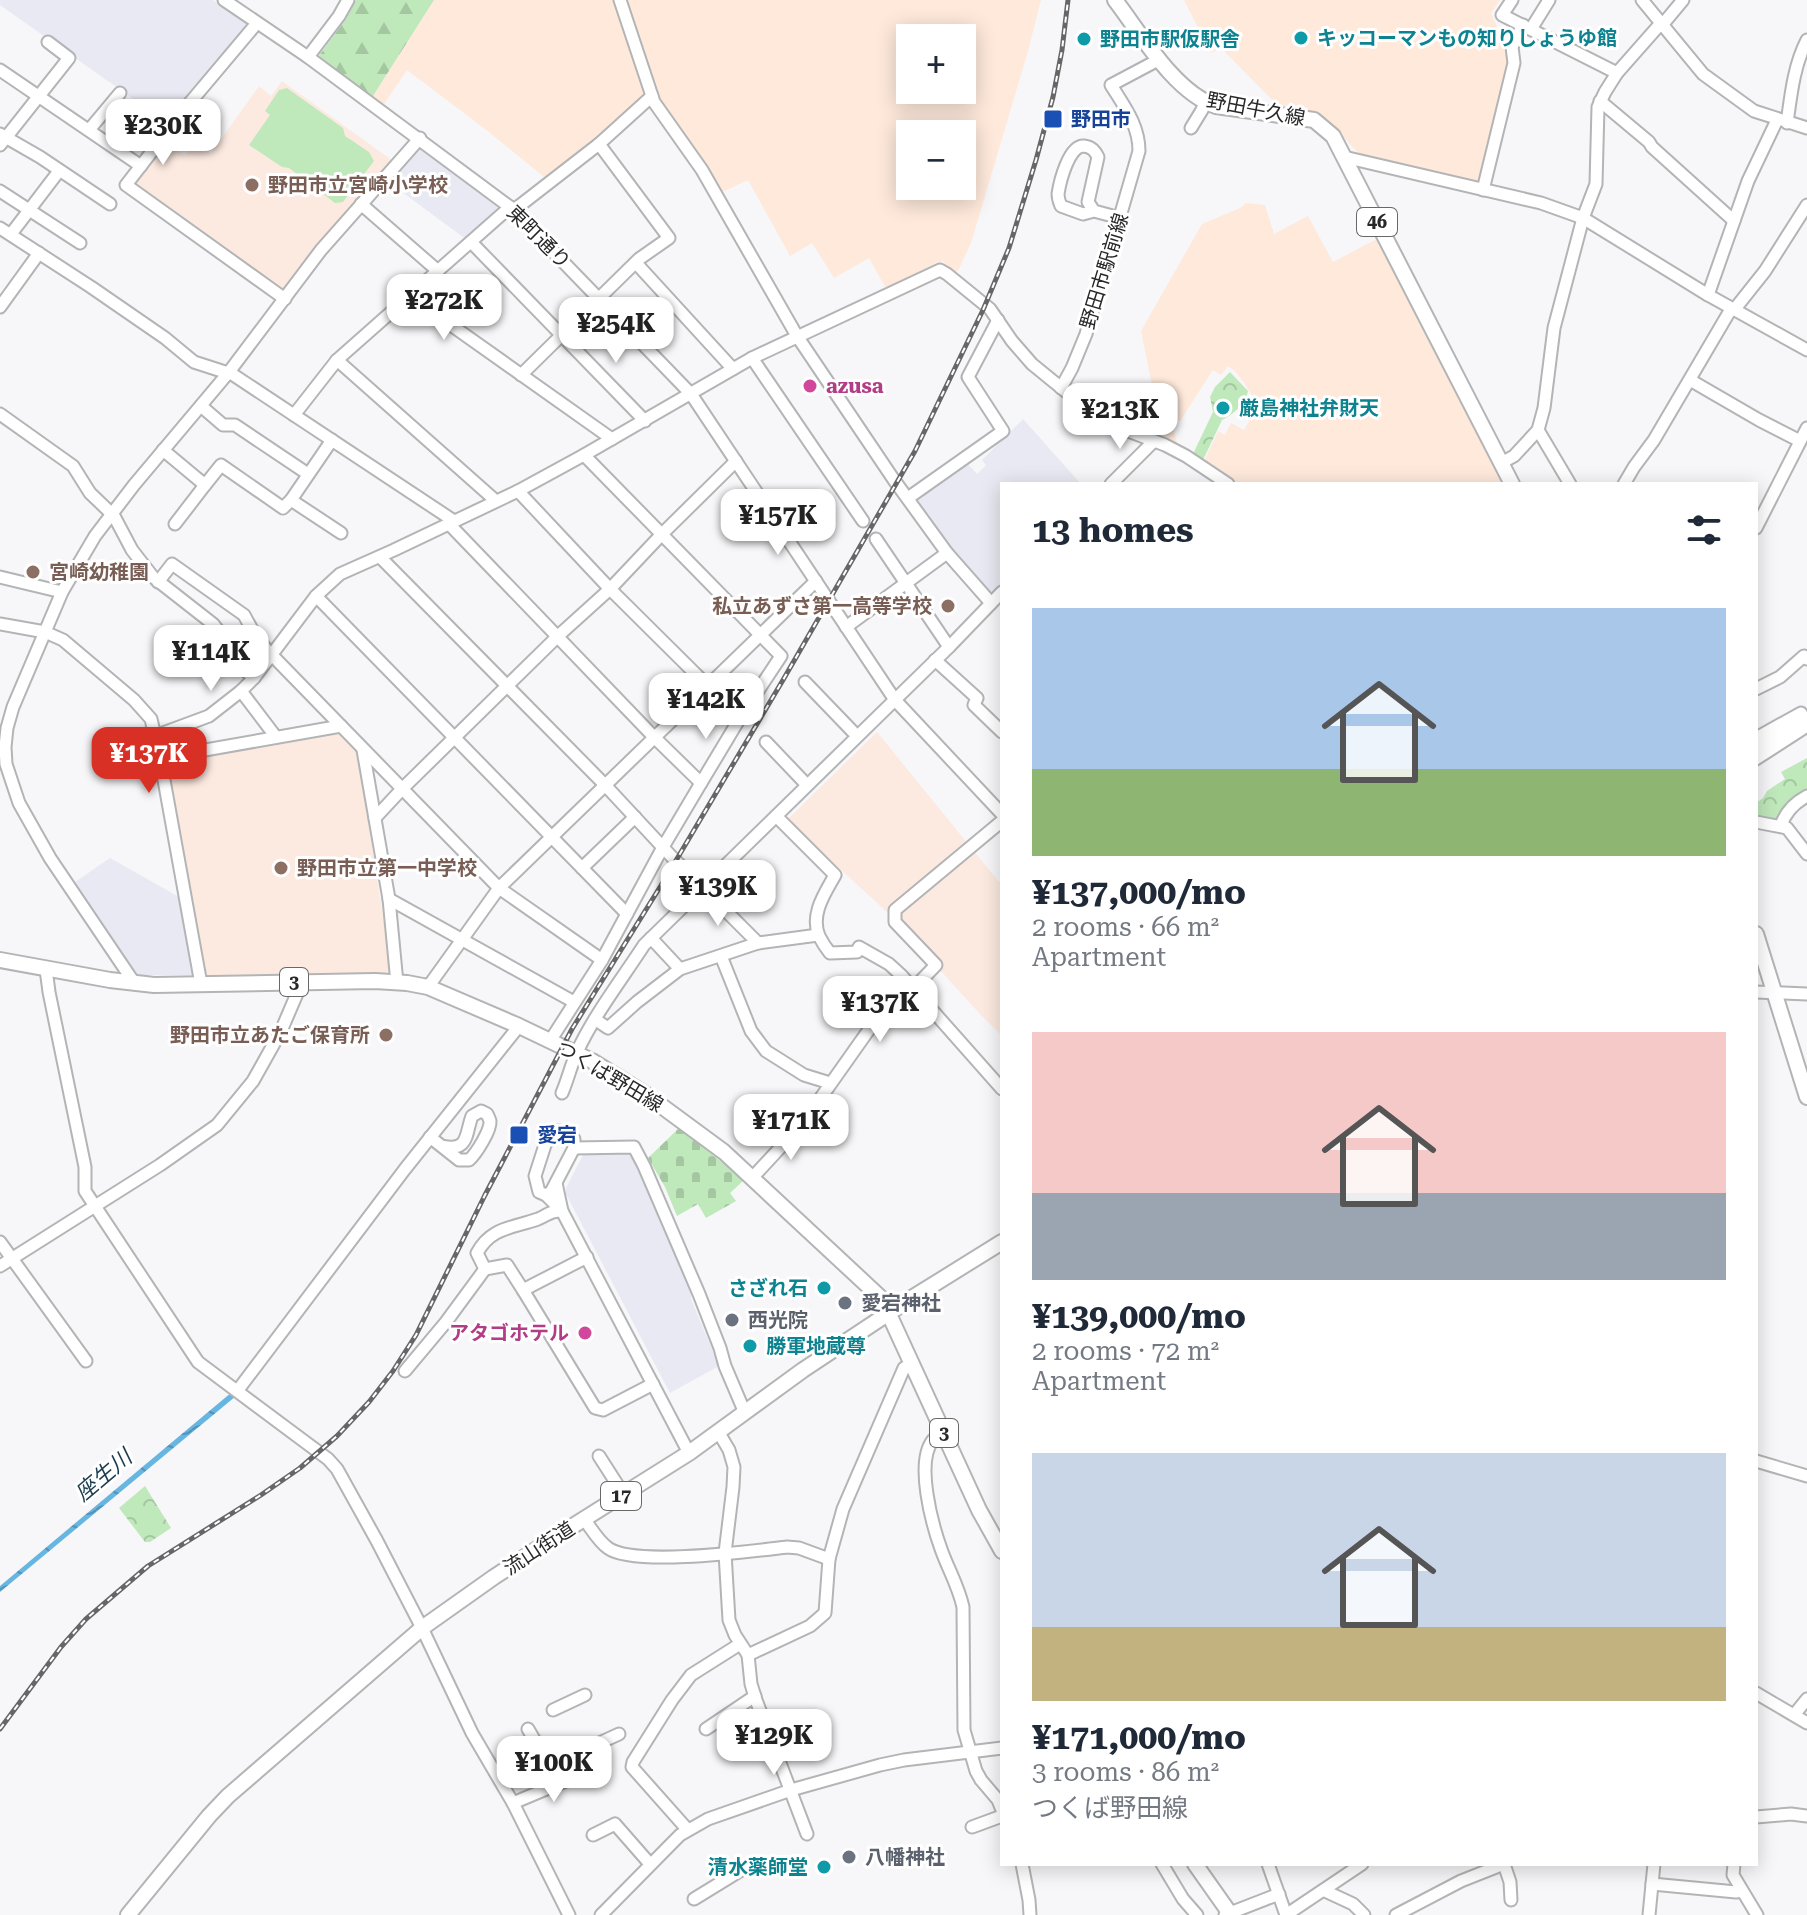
<!DOCTYPE html>
<html lang="en">
<head>
<meta charset="utf-8">
<style>
	body { margin:0; font-family:"Roboto Serif","Noto Sans JP",serif; background:#f2f2f3; color:#1f2937; height:100vh; display:flex; flex-direction:column; font-size:30px; white-space:nowrap }
	* { box-sizing:border-box; margin:0 }
	p { font-size:26px; color:#747a83 }
	.icon { flex:none; width:44px; height:44px; fill:none; stroke:currentColor; stroke-width:2; stroke-linecap:round; stroke-linejoin:round }
	.map { position:relative; flex:1; overflow:hidden }
	.drawer { position:absolute; left:1000px; top:482px; width:758px; height:1384px; display:flex; flex-direction:column; background:#fff; border-radius:0px; box-shadow:0 4px 20px #0003 }
	.drawer>* { flex:none }
	.controls { position:absolute; left:896px; top:24px; display:grid; gap:16px }
	.controls a { display:grid; place-items:center; width:80px; height:80px; border-radius:0px; background:#fff; box-shadow:0 4px 20px #0003; font-size:40px }
	.price { position:absolute; translate:-50% -68px; padding:0 18px; border-radius:16px; background:#fff; color:#222; font-size:26px; line-height:52px; filter:drop-shadow(0 2px 4px #0008) }
	.price::after { content:''; position:absolute; left:50%; top:48px; width:24px; height:18px; margin-left:-12px; background:inherit; clip-path:polygon(0 0,100% 0,50% 100%) }
	.price.current { background:#d93025; color:#fff }
	ul { padding:0; list-style:none }
	li { display:grid; align-content:center; gap:16px; height:424px; padding:0 32px }
	li span { display:grid; place-items:center; height:248px; border-radius:0px; color:#555 }
	li>.icon { margin-inline-start:auto }
	span .icon { width:144px; height:144px; fill:#fffc; stroke-width:1 }
	li b { font-size:34px }
	h2 { display:flex; justify-content:space-between; align-items:center; height:96px; padding:0 32px; font-size:34px }
	.map>svg:first-child { display:block }
	.built { fill:#e8e9f2 }
	.industrial { fill:#fee9db; fill-rule:evenodd }
	.education { fill:#fceae0 }
	.forest { fill:url(#forest-firs) }
	.cemetery { fill:url(#cemetery-stones) }
	.park { fill:url(#park-crowns) }
	.pitch { fill:#bfe8bb }
	.water { fill:url(#water-waves) }
	.lines { fill:none; stroke-linecap:round; stroke-linejoin:round }
	.minor-casing { stroke:#b3b4b5; stroke-width:15 }
	.major-casing { stroke:#b3b4b5; stroke-width:18 }
	.minor { stroke:#fff; stroke-width:11 }
	.major { stroke:#fff; stroke-width:14 }
	.rail-casing { stroke:#666; stroke-width:5 }
	.rail { stroke:#fff; stroke-width:2; stroke-dasharray:6; stroke-linecap:butt }
	.culture-dot { fill:#0f9aa8; stroke:#fff; stroke-width:3 }
	.transit-dot { fill:#1a4fb4; stroke:#fff; stroke-width:3 }
	.education-dot { fill:#8d6e63; stroke:#fff; stroke-width:3 }
	.hotel-dot { fill:#d1479c; stroke:#fff; stroke-width:3 }
	.worship-dot { fill:#6b7280; stroke:#fff; stroke-width:3 }
	.labels { text-anchor:middle; stroke-width:6; stroke-linejoin:round; paint-order:stroke }
	.shield { fill:#fff; stroke:#686868; stroke-width:2 }
	.shield-label { font-size:18px; font-weight:bold; fill:#282828 }
	.culture-label { font-size:20px; font-weight:bold; fill:#0d838f; stroke:#fff; text-anchor:start }
	.street-label { font-size:20px; fill:#282828; stroke:#fff }
	.transit-label { font-size:20px; font-weight:bold; fill:#164399; stroke:#fff; text-anchor:start }
	.education-label { font-size:20px; font-weight:bold; fill:#785e54; stroke:#fff; text-anchor:start }
	.hotel-label { font-size:20px; font-weight:bold; fill:#b23c85; stroke:#fff; text-anchor:start }
	.worship-label { font-size:20px; font-weight:bold; fill:#5b616d; stroke:#fff; text-anchor:start }
	.water-label { font-size:22px; font-style:italic; fill:#1b3d50; stroke:#fff }
</style>
</head>
<body>
<div class="map">
<svg width="1807" height="1915" viewBox="0 0 1807 1915">
	<defs>
		<pattern id="forest-firs" width="22" height="20" patternUnits="userSpaceOnUse" patternTransform="scale(2)"><rect width="22" height="20" fill="#bfe8bb"/><path d="M5 1l3.5 6h-7zM16 11l3.5 6h-7z" fill="#a4c7a1"/></pattern>
		<pattern id="cemetery-stones" width="16" height="16" patternUnits="userSpaceOnUse" patternTransform="scale(2)"><rect width="16" height="16" fill="#bfe8bb"/><path d="M2 7V4a2 2 0 0 1 4 0v3zM10 15v-3a2 2 0 0 1 4 0v3z" fill="#a4c7a1"/></pattern>
		<pattern id="park-crowns" width="20" height="18" patternUnits="userSpaceOnUse" patternTransform="scale(2)"><rect width="20" height="18" fill="#bfe8bb"/><path d="M2 6a3 3 0 1 1 6 0M12 15a3 3 0 1 1 6 0" fill="none" stroke="#a4c7a1"/></pattern>
		<pattern id="water-waves" width="16" height="10" patternUnits="userSpaceOnUse" patternTransform="scale(2)"><rect width="16" height="10" fill="#67b5e1"/><path d="M0 5q4-4 8 0t8 0" fill="none" stroke="#5593b6"/></pattern>
	</defs>
	<rect width="100%" height="100%" fill="#f7f7f9"/>
	<g class="built">
		<path d="M0 0H213L251 27 169 124 0 5Z"/>
		<path d="M419 144 502 206 500 211 467 240 386 180Z"/>
		<path d="M1023 419 1081 484H1002V583L992 593H986L950 549 913 498 965 461 977 474 986 465 982 460Z"/>
		<path d="M110 858 179 897 193 975H138L75 882Z"/>
		<path d="M627 1150 632 1152 653 1193 690 1286 691 1299 719 1366 670 1393 566 1194V1188L583 1155Z"/>
	</g>
	<g class="industrial">
		<path d="M434 0H617L649 92 646 98 549 181 489 132 407 70 382 107 371 99Z"/>
		<path d="M622 0H1041L1028 51 971 243 959 269 954 275 943 261 929 270 887 290 869 258 834 278 812 243 790 256 748 180 718 194 657 101ZM910 38H962V90H910ZM910 134H962V186H910Z"/>
		<path d="M1184 0H1500L1491 13 1502 38 1508 65 1480 184 1369 158 1358 153 1328 120 1312 113 1282 110 1221 48 1211 53Z"/>
		<path d="M1246 203 1265 205 1274 234 1308 216 1333 262 1377 239 1505 484H1239L1204 461 1218 431 1225 435 1231 423 1244 430 1258 405 1244 383 1235 371 1228 366 1221 375 1213 370 1180 421 1171 422 1178 446 1163 439 1141 331 1202 224 1240 208Z"/>
	</g>
	<g class="education">
		<path d="M282 81 393 161 287 290 279 291 131 183 164 141 185 156 196 142 211 153 259 86 271 96Z"/>
		<path d="M339 731 358 753 392 976 207 980 166 759Z"/>
		<path d="M877 732 999 882 1002 880V1036L980 1014 888 913 787 820Z"/>
	</g>
	<path class="forest" d="M356 0H434L371 99 318 57 346 19Z"/>
	<path class="cemetery" d="M679 1128 744 1180 730 1193 736 1201 706 1218 698 1204 677 1216 665 1187 648 1158Z"/>
	<g class="park">
		<path d="M1230 372 1248 391C1246 403 1233 415 1222 420L1203 460 1193 454 1213 412 1210 397 1215 387Z"/>
		<path d="M1807 758V792L1777 822 1756 819V803L1763 798 1767 791 1785 779 1781 772Z"/>
		<path d="M145 1486 171 1528 150 1542H145L119 1508Z"/>
	</g>
	<path class="pitch" d="M287 88 343 128 345 136 369 152 374 161 343 202 335 203 289 168 282 167 249 145 270 115 265 111 279 90Z"/>
	<path class="water" d="M232 1392 236 1396 0 1592V1586Z"/>
	<g class="lines">
		<defs>
			<g id="minor">
				<path d="M224 0 308 57 510 207 691 394 895 700 1002 814"/>
				<path d="M620 0 654 102 702 170 797 336 894 480 947 553 991 603"/>
				<path d="M1512 0 1502 15 1617 73"/>
				<path d="M1642 0 1703 74 1754 111 1807 128"/>
				<path d="M257 23 188 105 126 185 285 299"/>
				<path d="M1663 24 1683 0"/>
				<path d="M1531 29 1549 0"/>
				<path d="M308 57 339 16 348 0"/>
				<path d="M0 70 141 166"/>
				<path d="M1600 101 1649 142 1652 147 1734 221"/>
				<path d="M1787 123C1791 94 1794 65 1807 40"/>
				<path d="M1191 128 1202 110 1205 102"/>
				<path d="M89 130 120 93"/>
				<path d="M0 134 40 157 110 204"/>
				<path d="M0 145 69 58 48 42"/>
				<path d="M1344 157 1541 203 1583 218 1708 295 1807 350"/>
				<path d="M1483 190 1514 63 1512 47 1523 25"/>
				<path d="M0 191 80 243"/>
				<path d="M361 204 438 271"/>
				<path d="M514 210 599 144 652 96"/>
				<path d="M1094 211 1088 202 1098 157C1095 151 1092 147 1084 146 1069 145 1060 181 1058 194 1058 199 1059 201 1061 206L1083 214 1094 211 1120 218"/>
				<path d="M0 228 91 287 165 338 194 362 228 373"/>
				<path d="M11 234 59 171"/>
				<path d="M471 242 645 421"/>
				<path d="M636 263 733 369"/>
				<path d="M1708 295 1748 181 1777 120"/>
				<path d="M410 296 612 439"/>
				<path d="M0 307 39 253"/>
				<path d="M1734 310 1765 271 1807 205"/>
				<path d="M752 358 863 521"/>
				<path d="M337 360 496 501"/>
				<path d="M229 372 454 521"/>
				<path d="M521 375 639 259 669 238 599 144"/>
				<path d="M1690 380 1759 420 1800 441"/>
				<path d="M1061 388 1072 368 1086 334 1139 151C1139 125 1124 106 1111 85L1160 59"/>
				<path d="M201 406 223 425H235L308 474"/>
				<path d="M0 414 73 466 90 493 114 516 132 550 153 577 213 624 232 648 248 673 254 678"/>
				<path d="M294 415 337 360 510 207"/>
				<path d="M1538 430 1570 484"/>
				<path d="M332 440 291 500 341 533"/>
				<path d="M163 450 205 485 175 524"/>
				<path d="M1501 463 1514 456 1538 430 1544 408 1554 328 1583 218 1596 184 1598 107 1605 92 1617 73 1662 22"/>
				<path d="M1111 484 1154 441"/>
				<path d="M1624 484 1634 467 1654 440 1731 309"/>
				<path d="M205 485 221 465 283 508 291 500"/>
				<path d="M518 491 610 589 740 718"/>
				<path d="M908 498 1003 431 968 377 998 320"/>
				<path d="M449 524 654 737 701 783"/>
				<path d="M1756 528 1807 428"/>
				<path d="M876 539 949 647"/>
				<path d="M380 557 605 785 671 856 758 943"/>
				<path d="M0 577 62 592"/>
				<path d="M158 582 172 564 244 615 255 635 266 649 499 888 602 960"/>
				<path d="M316 596 627 914"/>
				<path d="M0 624 45 632 63 640 134 700 151 719 160 758 201 984"/>
				<path d="M846 627 947 553"/>
				<path d="M935 660 977 698 974 705 1002 732"/>
				<path d="M805 682 857 736"/>
				<path d="M1756 689 1780 677 1804 656 1807 659"/>
				<path d="M241 691 276 737"/>
				<path d="M155 736 209 716 241 691 254 678 316 596 340 574 394 550 518 491 584 455 752 358 940 270 947 274 990 309 1012 341 1032 364 1086 408 1110 424 1165 445 1186 456 1228 484"/>
				<path d="M1756 738 1801 713"/>
				<path d="M766 742 807 785"/>
				<path d="M1756 749 1807 717"/>
				<path d="M363 750 389 899 397 983"/>
				<path d="M160 758 341 726"/>
				<path d="M1756 759 1807 726"/>
				<path d="M776 816 835 875C825 893 810 914 819 936 822 942 826 948 830 953L857 952 859 947 889 964 901 975 1002 1089"/>
				<path d="M375 818 402 789 558 636 610 589 662 534 736 461"/>
				<path d="M1756 822 1787 828 1807 854"/>
				<path d="M1781 826C1785 812 1794 803 1807 796"/>
				<path d="M582 868 635 817"/>
				<path d="M389 899 574 1002"/>
				<path d="M651 938 680 969"/>
				<path d="M721 956 751 1031 766 1051 804 1075 830 1083"/>
				<path d="M46 969 49 992 85 1167V1191L198 1362 328 1459 337 1469 377 1541 422 1628 472 1733 513 1803 569 1915"/>
				<path d="M135 984 50 858 19 803 6 764 5 747 7 728 13 707 62 592 95 536 134 485 229 372 321 250 420 138"/>
				<path d="M428 987 499 888 816 581"/>
				<path d="M1756 992 1807 994"/>
				<path d="M596 1020 608 1028 637 1002 680 969 758 943 818 935"/>
				<path d="M550 1041 602 960 663 847 701 783 740 718 781 656 584 455"/>
				<path d="M562 1093C568 1079 571 1065 577 1052 594 1015 622 979 644 945L949 647 1002 592"/>
				<path d="M558 1131 567 1132 574 1139V1148L551 1192 546 1195 539 1192 535 1176 545 1145 552 1134Z"/>
				<path d="M430 1137 459 1160H469C476 1154 491 1130 490 1121 489 1118 488 1116 487 1114L481 1111 472 1116C465 1135 469 1152 442 1146"/>
				<path d="M574 1148 634 1147 644 1166 699 1294 720 1348 725 1366 745 1413"/>
				<path d="M753 1177 803 1123 880 1014 913 989 936 965 895 922V910L1002 821"/>
				<path d="M546 1195 562 1211 556 1183"/>
				<path d="M0 1242 86 1361"/>
				<path d="M0 1266 160 1165 217 1125 253 1081 281 1031 302 982"/>
				<path d="M485 1269 477 1253C491 1227 513 1228 538 1219 548 1215 549 1211 562 1211L689 1453"/>
				<path d="M523 1290 595 1408 603 1410 653 1384"/>
				<path d="M405 1371 446 1322 485 1269 507 1265 523 1290 587 1257"/>
				<path d="M238 1390 405 1169 519 1026"/>
				<path d="M719 1433 729 1450 734 1467 733 1487 725 1553 729 1620 735 1635 748 1655 751 1684 756 1700 807 1834"/>
				<path d="M943 1433C940 1435 936 1437 933 1440 915 1462 932 1524 941 1549 948 1569 958 1585 963 1607L964 1730 976 1771 981 1780 998 1800 1002 1810"/>
				<path d="M599 1456 624 1495"/>
				<path d="M1756 1461 1807 1476"/>
				<path d="M584 1519C591 1528 598 1541 608 1548 634 1567 752 1551 787 1547L799 1548 829 1559"/>
				<path d="M748 1655 810 1626 825 1613 829 1559 843 1509 904 1368 912 1364"/>
				<path d="M1756 1693 1807 1723"/>
				<path d="M553 1710 585 1695"/>
				<path d="M1794 1715 1807 1699"/>
				<path d="M706 1729 755 1696"/>
				<path d="M539 1748 549 1766 619 1734"/>
				<path d="M495 1771 539 1748 528 1729"/>
				<path d="M513 1803 582 1774 572 1756"/>
				<path d="M1756 1817 1791 1814 1807 1816"/>
				<path d="M972 1827 1002 1816"/>
				<path d="M687 1829 632 1767 633 1762 672 1700 691 1675 740 1644"/>
				<path d="M593 1835 615 1824 650 1864"/>
				<path d="M1022 1864 1029 1900 1030 1915"/>
				<path d="M1162 1864 1183 1899 1197 1915"/>
				<path d="M1268 1864 1286 1915"/>
				<path d="M1504 1864 1510 1882 1511 1900"/>
				<path d="M1734 1864 1733 1875 1757 1915"/>
				<path d="M1652 1884 1736 1892 1742 1891"/>
				<path d="M1325 1891 1353 1904 1364 1915"/>
				<path d="M694 1899 751 1864"/>
				<path d="M601 1915 680 1835 708 1819 791 1790 880 1765 904 1760 1002 1748"/>
				<path d="M1225 1915 1279 1894"/>
				<path d="M1286 1915 1362 1864"/>
				<path d="M1396 1915 1461 1881 1504 1864"/>
				<path d="M1649 1915 1654 1864"/>
			</g>
			<g id="major">
				<path d="M1115 0C1141 34 1175 93 1216 106L1314 120 1333 136 1512 484"/>
				<path d="M1756 934 1807 1097"/>
				<path d="M0 960 110 980 154 985 375 981 407 983 428 987 519 1026 592 1061 648 1096 724 1152 882 1299 979 1510 1002 1551"/>
				<path d="M1195 1864 1231 1915"/>
				<path d="M128 1915 209 1816 228 1796 422 1628 494 1577 557 1536 689 1453 803 1370 907 1301 1002 1242"/>
			</g>
		</defs>
		<use href="#minor" class="minor-casing"/>
		<use href="#major" class="major-casing"/>
		<use href="#minor" class="minor"/>
		<use href="#major" class="major"/>
		<defs>
			<path id="rail" d="M0 1729 61 1647 86 1619 148 1566 261 1495 300 1468 337 1436 369 1402 393 1371 416 1335 485 1195 572 1029 665 879 783 680 915 451 983 310 1009 248 1036 160 1053 97 1062 50 1068 0"/>
		</defs>
		<use href="#rail" class="rail-casing"/>
		<use href="#rail" class="rail"/>
	</g>
	<g class="culture-dot">
		<circle cx="1301" cy="38" r="8"/>
		<circle cx="1084" cy="39" r="8"/>
		<circle cx="1223" cy="408" r="8"/>
		<circle cx="824" cy="1288" r="8"/>
		<circle cx="750" cy="1346" r="8"/>
		<circle cx="824" cy="1867" r="8"/>
	</g>
	<g class="transit-dot">
		<rect x="1043" y="109" width="20" height="20" rx="4"/>
		<rect x="509" y="1125" width="20" height="20" rx="4"/>
	</g>
	<g class="education-dot">
		<circle cx="252" cy="185" r="8"/>
		<circle cx="33" cy="572" r="8"/>
		<circle cx="948" cy="606" r="8"/>
		<circle cx="281" cy="868" r="8"/>
		<circle cx="386" cy="1035" r="8"/>
	</g>
	<g class="hotel-dot">
		<circle cx="810" cy="386" r="8"/>
		<circle cx="585" cy="1333" r="8"/>
	</g>
	<g class="worship-dot">
		<circle cx="845" cy="1303" r="8"/>
		<circle cx="732" cy="1320" r="8"/>
		<circle cx="849" cy="1857" r="8"/>
	</g>
	<g class="labels">
		<g class="shield">
			<rect x="1357" y="208" width="40" height="28" rx="6"/>
			<rect x="280" y="968" width="28" height="28" rx="6"/>
			<rect x="930" y="1419" width="28" height="28" rx="6"/>
			<rect x="601" y="1482" width="40" height="28" rx="6"/>
		</g>
		<g class="shield-label">
			<text x="1377" y="228">46</text>
			<text x="294" y="988">3</text>
			<text x="944" y="1439">3</text>
			<text x="621" y="1502">17</text>
		</g>
		<g class="culture-label">
			<text x="1317" y="45">キッコーマンもの知りしょうゆ館</text>
			<text x="1100" y="46">野田市駅仮駅舎</text>
			<text x="1239" y="415">厳島神社弁財天</text>
			<text x="808" y="1295" text-anchor="end">さざれ石</text>
			<text x="766" y="1353">勝軍地蔵尊</text>
			<text x="808" y="1874" text-anchor="end">清水薬師堂</text>
		</g>
		<g class="street-label">
			<text transform="translate(1256 109) rotate(11)" y="7">野田牛久線</text>
			<text transform="translate(539 237) rotate(45)" y="7">東町通り</text>
			<text transform="translate(1104 271) rotate(-73)" y="7">野田市駅前線</text>
			<text transform="translate(610 1076) rotate(31)" y="7">つくば野田線</text>
			<text transform="translate(539 1548) rotate(-33)" y="7">流山街道</text>
		</g>
		<g class="transit-label">
			<text x="1071" y="126">野田市</text>
			<text x="537" y="1142">愛宕</text>
		</g>
		<g class="education-label">
			<text x="268" y="192">野田市立宮崎小学校</text>
			<text x="49" y="579">宮崎幼稚園</text>
			<text x="932" y="613" text-anchor="end">私立あずさ第一高等学校</text>
			<text x="297" y="875">野田市立第一中学校</text>
			<text x="370" y="1042" text-anchor="end">野田市立あたご保育所</text>
		</g>
		<g class="hotel-label">
			<text x="826" y="393">azusa</text>
			<text x="569" y="1340" text-anchor="end">アタゴホテル</text>
		</g>
		<g class="worship-label">
			<text x="861" y="1310">愛宕神社</text>
			<text x="748" y="1327">西光院</text>
			<text x="865" y="1864">八幡神社</text>
		</g>
		<g class="water-label">
			<text transform="translate(103 1475) rotate(-40)" y="8">座生川</text>
		</g>
	</g>
</svg>
<div class="controls">
<a>+</a>
<a>−</a>
</div>
<b class="price" style="left:163px;top:167px">¥230K</b>
<b class="price" style="left:444px;top:342px">¥272K</b>
<b class="price" style="left:616px;top:365px">¥254K</b>
<b class="price" style="left:1120px;top:451px">¥213K</b>
<b class="price" style="left:778px;top:557px">¥157K</b>
<b class="price" style="left:211px;top:693px">¥114K</b>
<b class="price" style="left:706px;top:741px">¥142K</b>
<b class="price current" style="left:149px;top:795px">¥137K</b>
<b class="price" style="left:718px;top:928px">¥139K</b>
<b class="price" style="left:880px;top:1044px">¥137K</b>
<b class="price" style="left:791px;top:1162px">¥171K</b>
<b class="price" style="left:774px;top:1777px">¥129K</b>
<b class="price" style="left:554px;top:1804px">¥100K</b>
<section class="drawer">
<h2>13 homes<svg class="icon" aria-label="filters" viewBox="0 0 24 24"><path d="M4 7h16M4 17h16"/><circle cx="9" cy="7" r="2"/><circle cx="15" cy="17" r="2"/></svg></h2>
<ul>
<li><span style="background:linear-gradient(#a9c7e8 65%,#8fb573 0)"><svg class="icon" aria-label="home" viewBox="0 0 24 24"><path d="M3 11l9-7 9 7M6 9v11h12V9"/></svg></span><div><b>¥137,000/mo</b><p>2 rooms · 66 m²</p><p>Apartment</p></div></li>
<li><span style="background:linear-gradient(#f6c9c9 65%,#9aa5b1 0)"><svg class="icon" aria-label="home" viewBox="0 0 24 24"><path d="M3 11l9-7 9 7M6 9v11h12V9"/></svg></span><div><b>¥139,000/mo</b><p>2 rooms · 72 m²</p><p>Apartment</p></div></li>
<li><span style="background:linear-gradient(#c9d6e8 70%,#c2b280 0)"><svg class="icon" aria-label="home" viewBox="0 0 24 24"><path d="M3 11l9-7 9 7M6 9v11h12V9"/></svg></span><div><b>¥171,000/mo</b><p>3 rooms · 86 m²</p><p>つくば野田線</p></div></li>
</ul>
</section>
</div>
</body>
</html>
